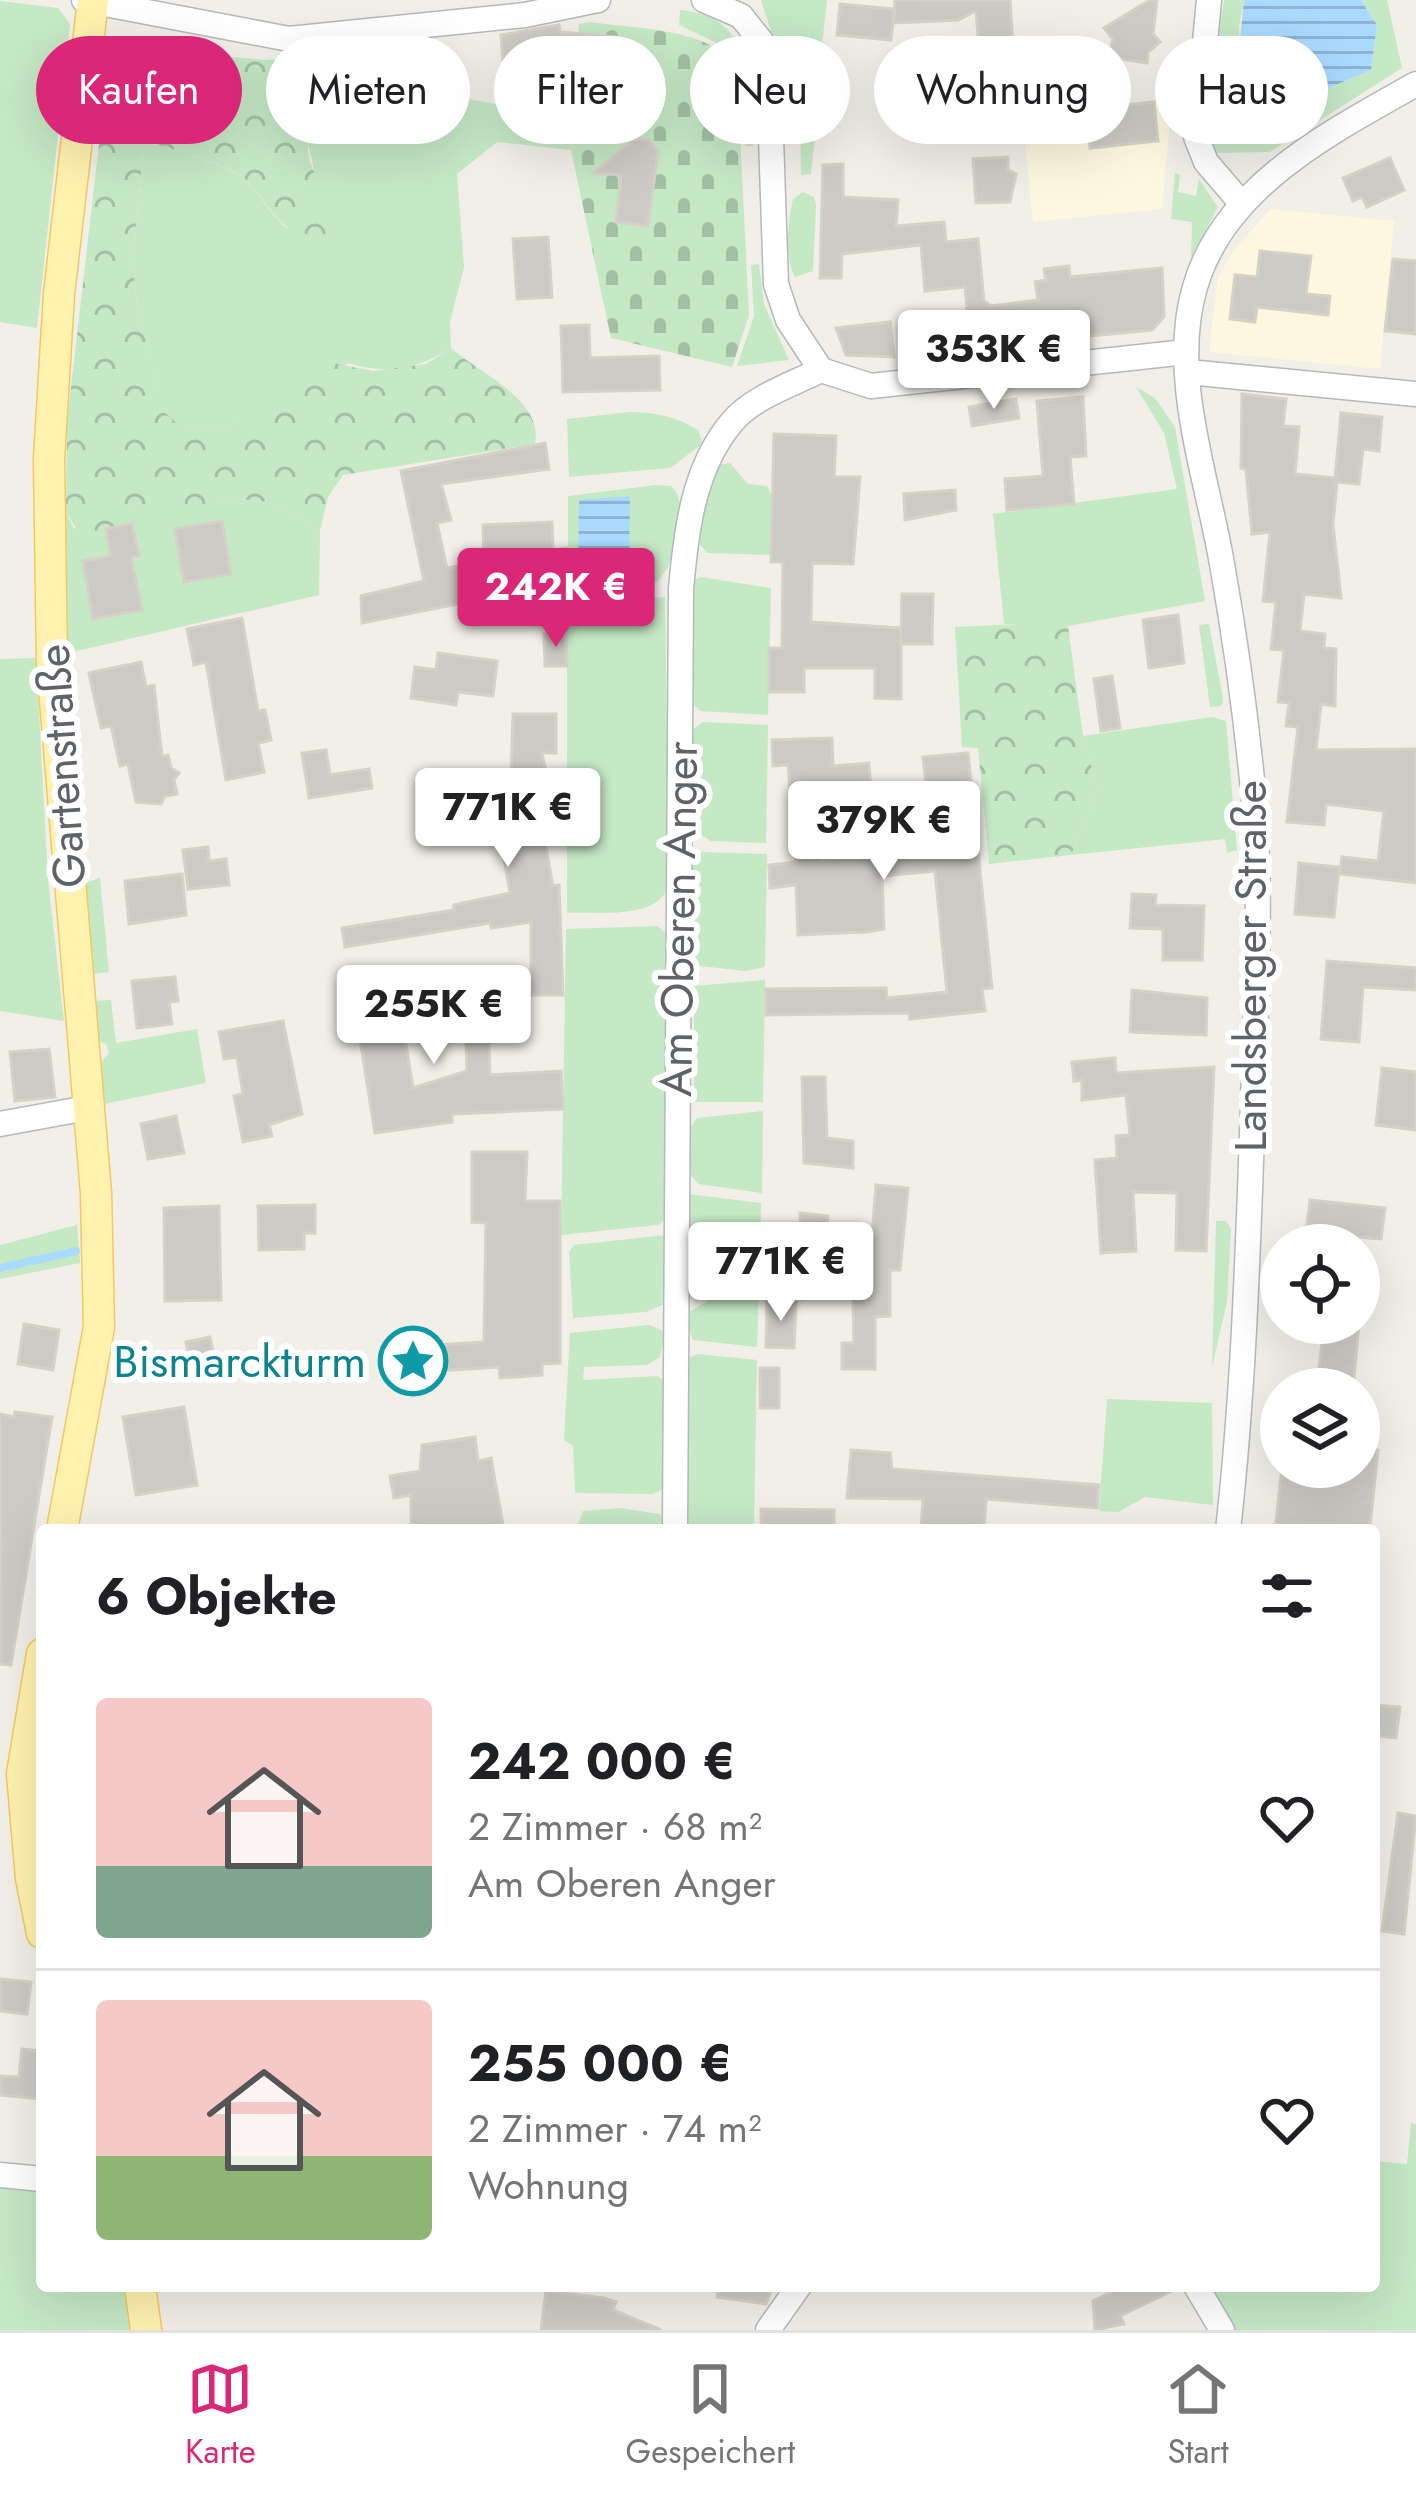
<!DOCTYPE html>
<html lang="de">
<head>
<meta charset="utf-8">
<style>
	body { margin:0; font-family:Jost,sans-serif; background:#f6f6f6; color:#202124; height:100vh; display:flex; flex-direction:column; font-size:45px; white-space:nowrap }
	* { box-sizing:border-box; margin:0 }
	p { font-size:39px; color:#757577 }
	.icon { flex:none; width:66px; height:66px; fill:none; stroke:currentColor; stroke-width:2; stroke-linecap:round; stroke-linejoin:round }
	.map { position:relative; flex:1; overflow:hidden }
	.side { position:absolute; left:36px; top:1524px; width:1344px; height:768px; display:flex; flex-direction:column; background:#fff; border-radius:12px; box-shadow:0 12px 48px #0002 }
	.side>* { flex:none }
	.top-card { position:absolute; left:36px; top:36px; width:1344px; height:108px; display:flex; gap:24px }
	.controls { position:absolute; left:1260px; top:1224px; display:grid; gap:24px }
	.controls a { display:grid; place-items:center; width:120px; height:120px; border-radius:50%; background:#fff; box-shadow:0 12px 48px #0002; font-size:60px }
	.price { position:absolute; translate:-50% -102px; padding:0 27px; border-radius:12px; background:#fff; color:#222; font-size:39px; line-height:78px; filter:drop-shadow(0 3px 6px #0008) }
	.price::after { content:''; position:absolute; left:50%; top:72px; width:36px; height:27px; margin-left:-18px; background:inherit; clip-path:polygon(0 0,100% 0,50% 100%) }
	.price.active { background:#db2777; color:#fff }
	ul { padding:0; list-style:none }
	li { display:flex; align-items:center; gap:36px; height:300px; padding:0 60px }
	li+li { border-top:3px solid #e0e0e0 }
	li span { display:grid; place-items:center; flex:none; width:336px; height:240px; border-radius:12px; color:#555 }
	li>.icon { margin-inline-start:auto }
	span .icon { width:144px; height:144px; fill:#fffc; stroke-width:1 }
	li b { font-size:51px }
	h2 { display:flex; justify-content:space-between; align-items:center; height:144px; padding:0 60px; font-size:51px }
	.pill { padding:0 42px; border-radius:54px; background:#fff; box-shadow:0 12px 48px #0002; font-size:42px; line-height:108px }
	.pill.active { background:#db2777; color:#fff }
	.menu { display:flex; justify-content:space-around; align-items:center; height:168px; border-top:3px solid #e0e0e0; background:#fff; font-size:33px; color:#757577 }
	.menu a { display:grid; justify-items:center; gap:6px }
	.menu .active { color:#db2777 }
	.map>svg:first-child { display:block }
	.commercial { fill:#fef7e0 }
	.green { fill:#c5e8c5 }
	.forest { fill:url(#forest-crowns) }
	.cemetery { fill:url(#cemetery-stones) }
	.water { fill:url(#water-rules) }
	.lines { fill:none; stroke-linecap:round; stroke-linejoin:round }
	.stream { stroke:#aadaff; stroke-width:8 }
	.building { fill:#cccac5; stroke:#d6d1c6; stroke-width:3 }
	.minor-casing { stroke:#b5b8bc; stroke-width:27 }
	.major-casing { stroke:#f2c960; stroke-width:33 }
	.minor { stroke:#fff; stroke-width:24 }
	.major { stroke:#fff2af; stroke-width:30 }
	.labels { text-anchor:middle; stroke-width:12; stroke-linejoin:round; paint-order:stroke }
	.street-label { font-size:45px; fill:#5f6368; stroke:#fff }
	.culture-label { font-size:45px; fill:#0d838f; stroke:#fff; text-anchor:end }
</style>
</head>
<body>
<div class="map">
<svg width="1416" height="2330" viewBox="0 0 1416 2330">
	<defs>
		<pattern id="forest-crowns" width="20" height="18" patternUnits="userSpaceOnUse" patternTransform="scale(3)"><rect width="20" height="18" fill="#c5e8c5"/><path d="M2 6a3 3 0 1 1 6 0M12 15a3 3 0 1 1 6 0" fill="none" stroke="#a3c0a4"/></pattern>
		<pattern id="cemetery-stones" width="16" height="16" patternUnits="userSpaceOnUse" patternTransform="scale(3)"><rect width="16" height="16" fill="#c5e8c5"/><path d="M2 7V4a2 2 0 0 1 4 0v3zM10 15v-3a2 2 0 0 1 4 0v3z" fill="#a3c0a4"/></pattern>
		<pattern id="water-rules" width="6" height="5" patternUnits="userSpaceOnUse" patternTransform="scale(3)"><rect width="6" height="5" fill="#aadaff"/><path d="M0 2.5h6" fill="none" stroke="#8eb4d2"/></pattern>
	</defs>
	<rect width="100%" height="100%" fill="#f1efe8"/>
	<g class="commercial">
		<path d="M1172 99 1162 209 1033 222 1022 114Z"/>
		<path d="M1271 209 1394 221 1380 369 1209 352 1218 278 1234 250Z"/>
	</g>
	<g class="green">
		<path d="M761 0H827L821 54 777 50Z"/>
		<path d="M1224 0H1244L1239 26 1241 119 1264 115 1371 70 1377 25 1361 0H1387L1402 68 1270 152 1215 153 1207 115Z"/>
		<path d="M0 1 58 8 70 24 37 328 0 322Z"/>
		<path d="M680 10C755 16 753 88 753 146H745L740 81 725 47 679 25Z"/>
		<path d="M785 70 822 73 811 174 801 175 800 120 788 115 780 84Z"/>
		<path d="M410 88 570 118 571 150 497 142 457 174 464 267 450 322 451 348C419 369 385 375 348 363L241 422 207 432 185 430 165 414 137 306 133 262 143 152 153 144C168 146 235 169 244 178 261 195 269 214 288 229L317 184 307 139 327 98 357 91 396 100Z"/>
		<path d="M1175 173 1180 175 1178 192 1196 196 1199 179 1218 207 1191 258 1192 222 1171 219Z"/>
		<path d="M803 192 814 197 816 205 813 271 795 277C784 257 788 222 793 199Z"/>
		<path d="M759 264 764 304 789 360 737 366 754 316 751 265Z"/>
		<path d="M1136 387 1155 398 1175 427 1205 601 1068 626 1004 624 993 514 1177 489 1164 433Z"/>
		<path d="M630 412C656 413 677 416 699 431L702 444 670 468 569 477 567 419Z"/>
		<path d="M730 463 748 484 767 486 771 495V555L707 553 695 538 717 465Z"/>
		<path d="M656 485 671 486C693 506 676 570 653 584L568 589V496Z"/>
		<path d="M232 498 268 502 320 531 319 595 68 653 66 512 74 529 128 505 156 515Z"/>
		<path d="M701 577 771 588 768 715 700 711 691 702V581Z"/>
		<path d="M665 597 669 886C655 921 599 911 567 913V605Z"/>
		<path d="M1209 624 1223 698 1222 706 1210 707 1199 625Z"/>
		<path d="M36 658 48 879 64 1021 0 1011V659Z"/>
		<path d="M1212 717 1226 721 1237 850 1227 853 1225 839 1071 855 1098 790 1083 736Z"/>
		<path d="M703 722 768 725 766 843 711 841 694 830 690 732Z"/>
		<path d="M700 852 767 854 765 967 745 971 691 965 689 864 692 855Z"/>
		<path d="M100 878 109 972 93 974 84 883Z"/>
		<path d="M657 926 667 934V1218L658 1225 561 1235 566 929Z"/>
		<path d="M765 980 763 1102H694V986Z"/>
		<path d="M111 1000 116 1043 197 1029 206 1083 104 1104 99 1065 109 1053 106 1044 98 1041 93 1001Z"/>
		<path d="M763 1111 762 1193 699 1184 691 1176 686 1134 697 1118Z"/>
		<path d="M688 1194 761 1203 760 1257C698 1260 687 1260 688 1194Z"/>
		<path d="M1216 1221H1226L1231 1229 1227 1302 1212 1367Z"/>
		<path d="M77 1225 80 1263 0 1279V1245Z"/>
		<path d="M666 1235 667 1303 646 1312 573 1318 569 1252 574 1245Z"/>
		<path d="M760 1267 757 1347 693 1340 685 1321 689 1312 708 1301 747 1294 748 1268Z"/>
		<path d="M649 1325 666 1332 660 1357 647 1365 584 1367 583 1380 657 1376 666 1381V1488L652 1494 575 1493 573 1446 564 1440 570 1333Z"/>
		<path d="M698 1354 757 1360 754 1530H685L688 1358Z"/>
		<path d="M1107 1399 1212 1403 1213 1505 1145 1497 1118 1512 1099 1511Z"/>
		<path d="M620 1508 660 1514 666 1530H576L583 1511Z"/>
		<path d="M1411 2123 1416 2124V2330H1231L1205 2286H1374V2161L1407 2164Z"/>
		<path d="M0 2188 42 2192V2286H129L134 2330H0Z"/>
	</g>
	<g class="forest">
		<path d="M174 37 223 56 263 60 335 55 391 84 410 88 396 100 357 91 327 98C278 172 340 176 332 234 283 248 271 203 243 177 234 168 167 146 153 144L143 152 133 262 137 306 165 413 185 430 207 432 241 422 292 373 319 360 373 371 426 364 451 348C477 372 544 399 535 444L343 475 328 497 320 531 268 502 232 498 156 516 128 505 117 525 80 535 66 512 67 422 104 101 128 49Z"/>
		<path d="M1057 622 1068 626 1083 736 1098 790 1071 855 989 864 978 748 962 747 955 627Z"/>
	</g>
	<path class="cemetery" d="M590 22C624 27 687 29 715 48 727 57 733 78 738 92L749 315 732 367 611 338 571 150 579 24Z"/>
	<g class="water">
		<path d="M1244 0H1361L1377 25 1371 70 1264 115 1240 119 1236 79Z"/>
		<path d="M630 496 629 573 578 575 579 500Z"/>
	</g>
	<g class="lines">
		<path class="stream" d="M0 1268 76 1251"/>
	</g>
	<g class="building">
		<path d="M895 0H1010L1013 44 979 47 976 11 958 20 894 23Z"/>
		<path d="M1150 0H1157L1153 34 1160 42 1148 52 1147 63 1109 57 1113 39 1104 28Z"/>
		<path d="M840 4 894 9 891 40 837 35Z"/>
		<path d="M559 25 560 32 617 37 616 48 651 53 649 74 614 70 611 106 570 103 568 115 519 105 522 58 503 60 501 35Z"/>
		<path d="M1154 102 1158 141 1090 148 1086 109Z"/>
		<path d="M635 139 649 140 658 151 648 226 616 222 621 175 593 173Z"/>
		<path d="M1008 157V170L1016 174 1010 202 976 203 973 159Z"/>
		<path d="M1390 158 1404 190 1367 207 1362 197 1353 201 1343 178Z"/>
		<path d="M843 164V197L898 200 896 226 944 222 946 242 978 239 984 301 991 306 1038 300 1035 282 1046 280 1044 269 1069 266 1070 277 1162 268 1164 317 1152 330 1078 337 1077 330 970 342 965 287 925 291 921 245 842 254 841 278H820L823 165Z"/>
		<path d="M548 237 552 297 517 299 513 239Z"/>
		<path d="M1260 251 1311 256 1306 294 1330 296 1328 315 1257 307 1255 322 1230 319 1235 275 1257 277Z"/>
		<path d="M1393 259 1416 261V334L1385 331Z"/>
		<path d="M890 322 894 357 846 355 836 328Z"/>
		<path d="M589 325 590 358 659 356 660 390 563 392 561 326Z"/>
		<path d="M1242 394 1286 399 1283 426 1299 427 1295 474 1335 478 1341 413 1382 417 1379 451 1363 449 1359 484 1337 482 1333 524 1341 598 1304 594 1300 631 1325 634 1324 648 1336 649 1335 706 1321 704 1316 750 1416 749V883L1340 874 1342 857 1378 861 1384 811 1326 804 1324 825 1287 822 1298 727 1286 726 1289 703 1278 702 1284 650 1271 649 1276 602 1263 601 1270 532 1252 534 1246 469 1241 468Z"/>
		<path d="M1083 397 1086 456 1070 457 1074 504 1007 510 1005 479 1043 476 1037 401Z"/>
		<path d="M1016 399 1019 418 972 426 969 407Z"/>
		<path d="M774 434 836 436 834 477H860L853 564 812 563 811 622 900 628 901 642 902 594H933L932 644H901V699L875 698V668H804V692H769V648H782L783 562H771Z"/>
		<path d="M545 443 549 469 441 484 451 520 437 523 447 568 484 562 483 525 552 522 553 550 566 548 565 583 362 623 361 596 424 581 401 471Z"/>
		<path d="M955 490 956 510 905 520 904 494Z"/>
		<path d="M222 521 231 574 184 582 175 529Z"/>
		<path d="M132 524 139 556 131 557 142 610 93 619 83 561 111 556 106 529Z"/>
		<path d="M1178 615 1184 663 1149 668 1143 620Z"/>
		<path d="M242 618 258 711 265 710 271 740 258 743 264 772 226 780 206 662 194 665 187 629Z"/>
		<path d="M544 634H566L567 666H545Z"/>
		<path d="M438 653 497 661 493 696 458 692 456 705 411 698 415 667 436 670Z"/>
		<path d="M141 662 146 687 154 685 162 757 168 755 171 768 179 773 174 780 177 794 165 796 161 804 136 802 128 764 120 766 111 726 101 728 89 673Z"/>
		<path d="M1112 676 1120 728 1101 731 1094 679Z"/>
		<path d="M513 714H556V753H542L553 807 539 810 553 886 559 885 563 995H531V922L491 928 490 923 345 947 342 928 454 910V905L510 893 500 836 520 832 511 782Z"/>
		<path d="M832 738 833 766 869 763 871 794 817 798 822 860 933 848 923 757 968 753 992 988 982 989 985 1011 910 1019 909 1013 766 1015V989L886 988 887 998 947 992 935 871 882 876 884 929 866 932 798 935 796 885 770 888 769 865 796 862 788 765 773 766 772 740Z"/>
		<path d="M326 750 330 775 369 769 372 788 309 798 302 753Z"/>
		<path d="M208 847 209 861 226 859 229 885 188 889 183 850Z"/>
		<path d="M1299 863 1339 867 1334 917 1295 914Z"/>
		<path d="M182 874 186 915 129 924 125 881Z"/>
		<path d="M1132 894 1156 895 1155 905 1204 906 1202 960H1163V929L1130 928Z"/>
		<path d="M1327 961 1416 968V990L1363 987 1359 1042 1321 1039Z"/>
		<path d="M394 969 413 1088 467 1071 465 1015 488 1014 490 1075 561 1071 563 1109 452 1114V1122L375 1133 349 971Z"/>
		<path d="M175 977 178 1001 169 1002 172 1024 137 1028 132 981Z"/>
		<path d="M1132 990 1207 998 1206 1035 1130 1032Z"/>
		<path d="M283 1021 302 1114 269 1125 272 1136 243 1142 234 1096 243 1094 237 1057 224 1059 219 1032Z"/>
		<path d="M49 1049 55 1097 15 1101 10 1052Z"/>
		<path d="M1115 1058 1116 1073 1214 1067 1206 1251 1176 1250 1177 1193 1133 1192 1136 1251 1101 1253 1095 1160 1117 1158 1116 1136 1130 1135 1126 1095 1082 1100V1080L1074 1081 1072 1062Z"/>
		<path d="M1382 1068 1416 1072V1130L1376 1125Z"/>
		<path d="M802 1077H825L827 1138 853 1141V1168L804 1163Z"/>
		<path d="M176 1116 184 1153 148 1159 141 1124Z"/>
		<path d="M472 1152H527L525 1201H560V1363L542 1364V1375L500 1378 499 1367 423 1372 421 1346 484 1342 486 1223 472 1222Z"/>
		<path d="M876 1185 908 1188 900 1270H890V1316L875 1317V1369H842V1343H854L853 1298H801L800 1213 828 1216 827 1235 872 1237Z"/>
		<path d="M1310 1200 1385 1208 1381 1239 1356 1237 1355 1245H1331L1332 1236 1306 1233Z"/>
		<path d="M315 1205V1233H304V1249L259 1250 258 1206Z"/>
		<path d="M219 1206 221 1300 165 1301 164 1208Z"/>
		<path d="M767 1301 796 1302 794 1348 766 1347Z"/>
		<path d="M1324 1323H1359L1353 1389H1317Z"/>
		<path d="M24 1324 59 1330 53 1370 18 1364Z"/>
		<path d="M210 1337 218 1376 193 1380 186 1342Z"/>
		<rect x="760" y="1368" width="19" height="40"/>
		<path d="M184 1407 197 1485 136 1495 123 1417Z"/>
		<path d="M15 1412 52 1417 11 1665 0 1664V1414L14 1417Z"/>
		<path d="M475 1437 478 1461 491 1458 504 1530H411V1495L394 1498 390 1476 420 1471 422 1445Z"/>
		<path d="M1359 1448 1378 1450 1370 1526 1275 1530 1282 1467H1359Z"/>
		<path d="M851 1450 890 1453 892 1469 1099 1485 1097 1508 986 1499 984 1530H921L923 1499 847 1498Z"/>
		<path d="M761 1509 834 1510V1530H761Z"/>
		<path d="M1374 1705 1400 1707 1396 1738 1374 1736Z"/>
		<path d="M1398 1813 1416 1816 1404 1934 1382 1931Z"/>
		<path d="M0 1979 31 1982 27 2014 0 2011Z"/>
		<path d="M22 2049 42 2051V2099L0 2095V2076L19 2077Z"/>
		<path d="M718 2286H773L766 2304 717 2297Z"/>
		<path d="M1124 2286H1180V2287L1120 2316 1124 2324 1095 2330 1093 2301Z"/>
		<path d="M546 2291 604 2298 616 2302 613 2310 661 2330H541Z"/>
	</g>
	<g class="lines">
		<defs>
			<g id="minor">
				<path d="M84 0 289 39 525 15 598 0"/>
				<path d="M704 0 741 16 761 41 769 80 776 284 788 320 821 370 871 386 1186 352"/>
				<path d="M1209 0 1196 137 1206 162 1242 204"/>
				<path d="M1188 372 1416 394"/>
				<path d="M0 1124 87 1108"/>
				<path d="M675 1530 681 589C686 532 693 468 732 422 753 397 793 384 821 370"/>
				<path d="M1228 1530C1244 1389 1248 1247 1253 1105 1256 993 1263 882 1251 770 1244 702 1234 632 1222 564 1207 476 1169 375 1195 287 1224 186 1331 132 1416 84"/>
				<path d="M0 2175 42 2179"/>
				<path d="M1196 2286 1222 2330"/>
				<path d="M768 2330 799 2286"/>
			</g>
			<g id="major">
				<path d="M62 1530 99 1327 96 1193 52 664 49 459 59 294 93 0"/>
				<path d="M42 1654 22 1774 31 1878 42 1933"/>
				<path d="M140 2286 146 2330"/>
			</g>
		</defs>
		<use href="#minor" class="minor-casing"/>
		<use href="#major" class="major-casing"/>
		<use href="#minor" class="minor"/>
		<use href="#major" class="major"/>
	</g>
	<defs>
		<symbol id="sight-ring" viewBox="-11 -11 22 22"><circle r="9.5" fill="#fff" stroke="#0f9aa8" stroke-width="1.5"/><path d="M0-6L1.8-2.2L6-1.7L2.9 1.2L3.7 5.4L0 3.3L-3.7 5.4L-2.9 1.2L-6-1.7L-1.8-2.2Z" fill="#0f9aa8"/></symbol>
	</defs>
	<g fill-rule="evenodd">
		<use href="#sight-ring" x="375" y="1323" width="76" height="76"/>
	</g>
	<g class="labels">
		<g class="street-label">
			<text transform="translate(61 766) rotate(-94)" y="16">Gartenstraße</text>
			<text transform="translate(678 919) rotate(-89)" y="16">Am Oberen Anger</text>
			<text transform="translate(1250 966) rotate(-90)" y="16">Landsberger Straße</text>
		</g>
		<g class="culture-label">
			<text x="366" y="1377">Bismarckturm</text>
		</g>
	</g>
</svg>
<div class="controls">
<a><svg class="icon" aria-label="locate" viewBox="0 0 24 24"><circle cx="12" cy="12" r="6"/><path d="M12 2v4M12 18v4M2 12h4M18 12h4"/></svg></a>
<a><svg class="icon" aria-label="layers" viewBox="0 0 24 24"><path d="M12 4l9 5-9 5-9-5zM3 14l9 5 9-5"/></svg></a>
</div>
<b class="price" style="left:994px;top:412px">353K €</b>
<b class="price active" style="left:556px;top:650px">242K €</b>
<b class="price" style="left:508px;top:870px">771K €</b>
<b class="price" style="left:884px;top:883px">379K €</b>
<b class="price" style="left:434px;top:1067px">255K €</b>
<b class="price" style="left:781px;top:1324px">771K €</b>
<div class="top-card">
<a class="pill active">Kaufen</a>
<a class="pill">Mieten</a>
<a class="pill">Filter</a>
<a class="pill">Neu</a>
<a class="pill">Wohnung</a>
<a class="pill">Haus</a>
</div>
<section class="side">
<h2>6 Objekte<svg class="icon" aria-label="filters" viewBox="0 0 24 24"><path d="M4 7h16M4 17h16"/><circle cx="9" cy="7" r="2"/><circle cx="15" cy="17" r="2"/></svg></h2>
<ul>
<li><span style="background:linear-gradient(#f6c9c9 70%,#7fa58c 0)"><svg class="icon" aria-label="home" viewBox="0 0 24 24"><path d="M3 11l9-7 9 7M6 9v11h12V9"/></svg></span><div><b>242 000 €</b><p>2 Zimmer · 68 m²</p><p>Am Oberen Anger</p></div><svg class="icon" aria-label="heart" viewBox="0 0 24 24"><path d="M12 20l-8-8c-3-5 5-10 8-4 3-6 11-1 8 4z"/></svg></li>
<li><span style="background:linear-gradient(#f6c9c9 65%,#8fb573 0)"><svg class="icon" aria-label="home" viewBox="0 0 24 24"><path d="M3 11l9-7 9 7M6 9v11h12V9"/></svg></span><div><b>255 000 €</b><p>2 Zimmer · 74 m²</p><p>Wohnung</p></div><svg class="icon" aria-label="heart" viewBox="0 0 24 24"><path d="M12 20l-8-8c-3-5 5-10 8-4 3-6 11-1 8 4z"/></svg></li>
</ul>
</section>
</div>
<nav class="menu">
<a class="active"><svg class="icon" aria-label="map" viewBox="0 0 24 24"><path d="M3 6l6-2 6 2 6-2v14l-6 2-6-2-6 2zM9 4v14M15 6v14"/></svg>Karte</a>
<a><svg class="icon" aria-label="saved" viewBox="0 0 24 24"><path d="M7 4h10v16l-5-4-5 4z"/></svg>Gespeichert</a>
<a><svg class="icon" aria-label="home" viewBox="0 0 24 24"><path d="M3 11l9-7 9 7M6 9v11h12V9"/></svg>Start</a>
</nav>
</body>
</html>
